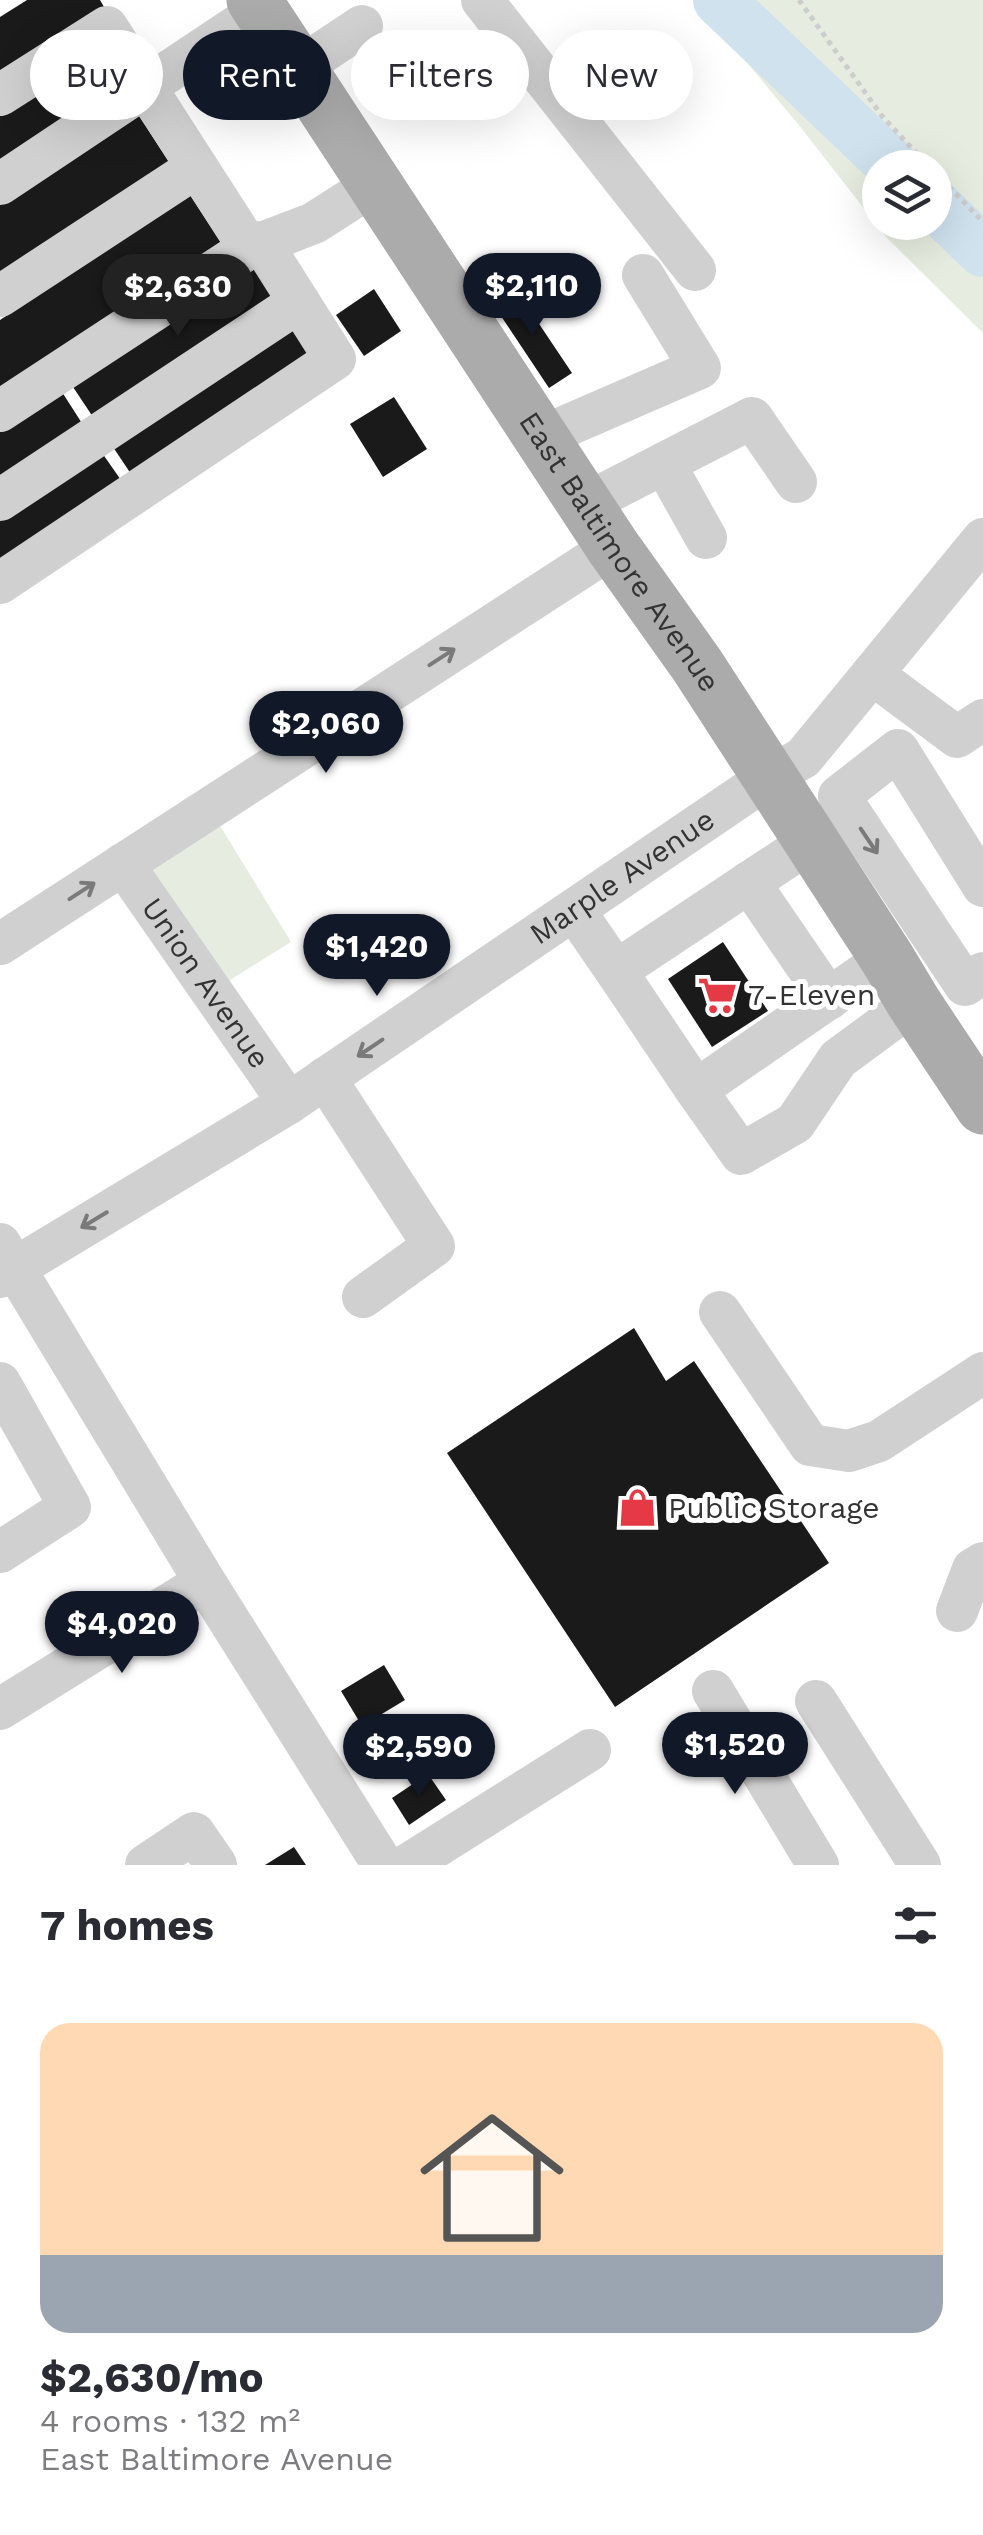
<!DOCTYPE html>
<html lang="en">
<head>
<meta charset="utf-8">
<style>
	body { margin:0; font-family:"Work Sans",sans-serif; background:#f2f2f3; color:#2b2b33; height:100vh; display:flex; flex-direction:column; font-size:38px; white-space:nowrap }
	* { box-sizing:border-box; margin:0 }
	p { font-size:32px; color:#7c7c81 }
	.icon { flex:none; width:55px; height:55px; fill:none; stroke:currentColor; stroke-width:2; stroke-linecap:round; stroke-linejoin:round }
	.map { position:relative; height:1865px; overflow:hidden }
	.details { display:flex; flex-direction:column; background:#fff; flex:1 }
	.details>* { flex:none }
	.banner { position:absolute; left:30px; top:30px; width:925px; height:90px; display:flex; gap:20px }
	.controls { position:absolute; left:862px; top:150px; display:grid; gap:20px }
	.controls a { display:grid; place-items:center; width:90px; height:90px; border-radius:50%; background:#fff; box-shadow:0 10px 40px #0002; font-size:50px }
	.price { position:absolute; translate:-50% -85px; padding:0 22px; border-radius:35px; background:#111827; color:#fff; font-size:32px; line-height:65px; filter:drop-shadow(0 2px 5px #0008) }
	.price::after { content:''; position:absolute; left:50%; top:60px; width:30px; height:22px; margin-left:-15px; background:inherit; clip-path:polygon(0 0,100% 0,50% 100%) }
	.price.active { background:#222; color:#fff }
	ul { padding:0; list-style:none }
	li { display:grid; align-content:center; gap:20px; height:530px; padding:0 40px }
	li+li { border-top:2px solid #e1e1e2 }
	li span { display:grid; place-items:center; height:310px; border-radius:30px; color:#555 }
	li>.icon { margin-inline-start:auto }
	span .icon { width:180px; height:180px; fill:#fffc; stroke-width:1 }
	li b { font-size:42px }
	h2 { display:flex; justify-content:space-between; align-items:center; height:120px; padding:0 40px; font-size:42px }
	.tag { padding:0 35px; border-radius:45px; background:#fff; box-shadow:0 10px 40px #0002; font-size:35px; line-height:90px }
	.tag.active { background:#111827; color:#fff }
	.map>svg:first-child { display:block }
	.green { fill:#e6ecdf; fill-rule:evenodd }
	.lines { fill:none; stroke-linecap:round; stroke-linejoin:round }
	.river { stroke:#cfe2ee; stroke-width:52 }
	.building { fill:#1a1a1a }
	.path { stroke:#cdcdcd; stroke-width:5; stroke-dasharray:5 5; stroke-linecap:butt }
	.minor { stroke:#d0d0d0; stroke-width:42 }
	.major { stroke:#ababab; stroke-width:55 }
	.oneway { stroke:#7a7a7a }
	.labels { text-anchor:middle; stroke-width:10; stroke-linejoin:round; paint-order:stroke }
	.street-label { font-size:30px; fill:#333; stroke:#fff }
	.poi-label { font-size:30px; fill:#333; stroke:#fff; text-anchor:start }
</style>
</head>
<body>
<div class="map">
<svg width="983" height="1865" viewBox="0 0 983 1865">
	<rect width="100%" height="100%" fill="#fff"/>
	<g class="green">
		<path d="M737 0H983V333L887 238 798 124 705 12ZM880 168H935V222H880Z"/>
		<path d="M216 819 291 942 222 985 151 869Z"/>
	</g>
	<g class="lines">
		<g class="river">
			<path d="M719 0 895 168"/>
			<path d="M935 205 983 251"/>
		</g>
	</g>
	<g class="building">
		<path d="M27 0H100L107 12 0 81V17Z"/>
		<path d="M100 45 124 82 0 164V111Z"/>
		<path d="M139 116 173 168 0 279V205Z"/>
		<path d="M190 195 226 250 0 399V320Z"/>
		<path d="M262 258 286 294 95 420 71 384Z"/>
		<path d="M515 288 572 373 549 388 493 304Z"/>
		<path d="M374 289 401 331 364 356 336 315Z"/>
		<path d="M301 319 323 353 133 477 111 444Z"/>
		<path d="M62 392 85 428 0 483V432Z"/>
		<path d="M394 397 427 449 383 477 350 424Z"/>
		<path d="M100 450 123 483 0 565V516Z"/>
		<path d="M723 942 768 1011 712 1047 668 979Z"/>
		<path d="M634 1328 666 1381 694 1361 829 1563 615 1707 447 1453Z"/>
		<path d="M384 1665 405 1700 362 1726 341 1691Z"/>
		<path d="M428 1774 446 1800 409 1825 392 1798Z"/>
		<path d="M294 1847 306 1865H265Z"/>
	</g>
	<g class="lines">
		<g class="path">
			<path d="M799 0 882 116 930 168"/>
			<path d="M935 172 983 222"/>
		</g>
		<g class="minor">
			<path d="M482 0 695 270"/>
			<path d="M299 68 362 26"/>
			<path d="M0 95 107 27 249 248 314 223 375 184"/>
			<path d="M0 184 261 10"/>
			<path d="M0 296 197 167"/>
			<path d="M0 411 249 248"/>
			<path d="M541 437 700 368 643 275"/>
			<path d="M664 463 706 538"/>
			<path d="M0 500 299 302"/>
			<path d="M585 504 752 418 796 482"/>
			<path d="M0 583 335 359 261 242"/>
			<path d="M872 674 957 737 983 720"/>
			<path d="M810 842 616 971 696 1090 887 958"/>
			<path id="s1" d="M123 864 289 1103"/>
			<path d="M749 882 829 999"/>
			<path d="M983 886 898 750 839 796 965 985 983 973"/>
			<path d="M574 910 616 971"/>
			<path d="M0 944 613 547"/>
			<path d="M325 1078 434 1246 363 1297"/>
			<path d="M696 1090 741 1154 795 1123 838 1059 914 1003"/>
			<path d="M0 1244 205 1582 383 1865"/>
			<path id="s2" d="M0 1277 289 1103 769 777 803 758 983 539"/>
			<path d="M720 1312 810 1445 849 1451 879 1441 983 1373"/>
			<path d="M0 1383 70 1507 0 1552"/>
			<path d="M957 1611 973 1569 983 1563"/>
			<path d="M713 1691 818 1865"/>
			<path d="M816 1701 920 1865"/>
			<path d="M0 1709 205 1582"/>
			<path d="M146 1865 194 1833 216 1865"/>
			<path d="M407 1865 590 1750"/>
		</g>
		<path class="major" id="s3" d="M254 0 613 547 697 665 887 958 914 1003 983 1107"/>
	</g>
	<defs><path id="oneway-shaft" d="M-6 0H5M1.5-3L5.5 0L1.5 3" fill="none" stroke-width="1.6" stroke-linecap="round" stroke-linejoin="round" transform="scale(2.5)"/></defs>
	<g class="oneway">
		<use href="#oneway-shaft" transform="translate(442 657) rotate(-33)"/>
		<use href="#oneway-shaft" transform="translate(869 841) rotate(56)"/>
		<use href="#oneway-shaft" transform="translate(82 891) rotate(-33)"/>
		<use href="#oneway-shaft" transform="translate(370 1048) rotate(146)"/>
		<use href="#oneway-shaft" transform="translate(94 1220) rotate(149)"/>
	</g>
	<defs>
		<symbol id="supermarket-bare" viewBox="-9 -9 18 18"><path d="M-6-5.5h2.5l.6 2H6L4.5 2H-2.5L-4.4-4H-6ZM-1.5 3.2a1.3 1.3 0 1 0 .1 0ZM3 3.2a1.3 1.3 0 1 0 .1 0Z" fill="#e63946" stroke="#fff" stroke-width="2.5" paint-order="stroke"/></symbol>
		<symbol id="shop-bare" viewBox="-9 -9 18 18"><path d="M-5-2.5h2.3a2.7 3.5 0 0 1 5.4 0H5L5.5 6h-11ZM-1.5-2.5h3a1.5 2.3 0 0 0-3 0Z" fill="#e63946" stroke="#fff" stroke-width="2.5" paint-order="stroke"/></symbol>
	</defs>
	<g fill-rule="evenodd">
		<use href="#supermarket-bare" x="690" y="968" width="55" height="55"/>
		<use href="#shop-bare" x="610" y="1480" width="55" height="55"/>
	</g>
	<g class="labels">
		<g class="street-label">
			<text dy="10" stroke="none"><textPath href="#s3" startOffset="662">East Baltimore Avenue</textPath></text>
			<text dy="10" stroke="none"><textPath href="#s2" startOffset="740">Marple Avenue</textPath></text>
			<text dy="10" stroke="none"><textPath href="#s1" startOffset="145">Union Avenue</textPath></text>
		</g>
		<g class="poi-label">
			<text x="748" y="1005">7-Eleven</text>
			<text x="668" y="1518">Public Storage</text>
		</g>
	</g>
</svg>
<div class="controls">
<a><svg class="icon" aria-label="layers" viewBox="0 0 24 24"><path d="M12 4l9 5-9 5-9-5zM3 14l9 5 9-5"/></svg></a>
</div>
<b class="price" style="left:532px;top:338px">$2,110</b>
<b class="price active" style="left:178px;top:339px">$2,630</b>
<b class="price" style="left:326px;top:776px">$2,060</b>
<b class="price" style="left:377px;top:999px">$1,420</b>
<b class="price" style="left:122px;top:1676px">$4,020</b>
<b class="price" style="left:735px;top:1797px">$1,520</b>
<b class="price" style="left:419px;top:1799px">$2,590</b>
<div class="banner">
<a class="tag">Buy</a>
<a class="tag active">Rent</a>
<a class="tag">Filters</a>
<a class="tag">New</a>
</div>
</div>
<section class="details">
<h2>7 homes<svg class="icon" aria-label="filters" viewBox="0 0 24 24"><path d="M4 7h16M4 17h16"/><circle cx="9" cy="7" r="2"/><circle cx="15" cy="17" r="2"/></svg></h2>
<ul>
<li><span style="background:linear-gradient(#ffd9b3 75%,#9aa5b1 0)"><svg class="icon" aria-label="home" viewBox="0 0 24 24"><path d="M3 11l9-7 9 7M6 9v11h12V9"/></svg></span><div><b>$2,630/mo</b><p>4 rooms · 132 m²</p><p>East Baltimore Avenue</p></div></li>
</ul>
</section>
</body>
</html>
